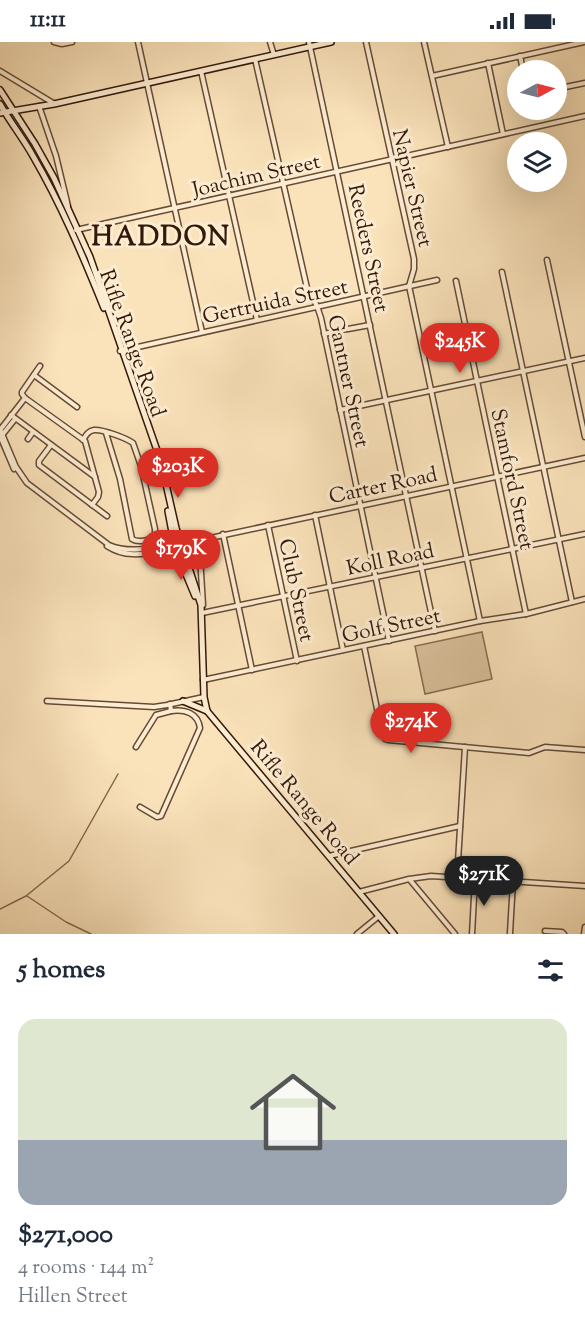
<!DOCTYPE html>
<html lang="en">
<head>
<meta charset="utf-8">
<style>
	body { margin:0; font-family:"Sorts Mill Goudy",serif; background:#f6f6f7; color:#1f2937; height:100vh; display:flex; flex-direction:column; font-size:22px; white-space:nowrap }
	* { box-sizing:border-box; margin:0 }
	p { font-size:20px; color:#747a83 }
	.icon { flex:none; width:33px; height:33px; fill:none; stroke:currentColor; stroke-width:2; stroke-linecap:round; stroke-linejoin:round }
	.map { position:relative; height:892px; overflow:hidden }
	.sheet { display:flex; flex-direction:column; background:#fff; flex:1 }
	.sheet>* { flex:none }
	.needle { width:39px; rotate:83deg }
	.buttons { position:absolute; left:507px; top:18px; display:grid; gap:12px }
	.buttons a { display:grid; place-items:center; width:60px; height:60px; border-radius:50%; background:#fff; box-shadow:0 6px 24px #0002; font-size:30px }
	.price { position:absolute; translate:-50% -51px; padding:0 14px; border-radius:21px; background:#d93025; color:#fff; font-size:20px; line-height:39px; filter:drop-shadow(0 2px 3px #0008) }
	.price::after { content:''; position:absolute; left:50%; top:36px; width:18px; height:14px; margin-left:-9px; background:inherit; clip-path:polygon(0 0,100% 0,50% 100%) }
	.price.current { background:#222; color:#fff }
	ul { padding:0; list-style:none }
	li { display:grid; align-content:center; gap:12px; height:318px; padding:0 18px }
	li span { display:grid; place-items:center; height:186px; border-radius:18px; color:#555 }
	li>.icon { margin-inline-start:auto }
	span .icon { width:108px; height:108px; fill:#fffc; stroke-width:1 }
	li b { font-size:26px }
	h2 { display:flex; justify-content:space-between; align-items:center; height:72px; padding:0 18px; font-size:26px }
	.status { display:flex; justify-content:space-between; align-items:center; height:42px; padding:0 30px; background:#fff; direction:ltr }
	.status svg { height:16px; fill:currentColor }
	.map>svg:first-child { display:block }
	.green { fill:#d9c09c; stroke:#876c52; stroke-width:1.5 }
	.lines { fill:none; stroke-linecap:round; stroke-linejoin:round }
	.stream { stroke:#83694e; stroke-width:1.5 }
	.street-casing { stroke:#664b34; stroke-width:7 }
	.secondary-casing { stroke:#351908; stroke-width:8 }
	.street { stroke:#fcecd2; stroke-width:4 }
	.secondary { stroke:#fcecd2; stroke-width:5 }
	.labels { text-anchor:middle; stroke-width:6; stroke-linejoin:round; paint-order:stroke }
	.street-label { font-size:21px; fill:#351908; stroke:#fcecd2 }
	.district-label { font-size:27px; font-weight:bold; letter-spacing:1.5px; fill:#351908; stroke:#fcecd2 }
</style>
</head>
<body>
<div class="status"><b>11:11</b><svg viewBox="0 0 49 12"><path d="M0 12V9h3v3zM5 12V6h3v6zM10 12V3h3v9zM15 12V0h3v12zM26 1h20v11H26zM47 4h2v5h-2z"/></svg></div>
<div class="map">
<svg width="585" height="892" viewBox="0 0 585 892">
	<rect width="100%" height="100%" fill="#fae2ba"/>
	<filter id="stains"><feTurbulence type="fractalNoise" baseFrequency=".00333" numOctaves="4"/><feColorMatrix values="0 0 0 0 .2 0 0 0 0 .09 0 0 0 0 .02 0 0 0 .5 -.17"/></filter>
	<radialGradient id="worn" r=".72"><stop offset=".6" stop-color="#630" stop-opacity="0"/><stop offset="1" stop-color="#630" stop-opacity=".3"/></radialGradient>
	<path class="green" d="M482 590 492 637 425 652 415 604Z"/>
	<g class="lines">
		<g class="stream">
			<path d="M27 854 66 880 91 892"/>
			<path d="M0 867 26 854 69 819 118 732"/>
		</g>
		<defs>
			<g id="street">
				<path d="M54 0 62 2 72 0"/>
				<path d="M138 0 202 290"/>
				<path d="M270 0 274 13"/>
				<path d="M309 0 435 589"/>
				<path d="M366 0 414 217V227L409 244 480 579"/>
				<path d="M424 0 448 105"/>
				<path d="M520 14 523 28"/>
				<path d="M255 17 307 246 317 264 321 276 389 599"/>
				<path d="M488 21 503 92"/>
				<path d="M0 29 53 61"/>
				<path d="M201 29 257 278"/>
				<path d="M432 34 584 0"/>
				<path d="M556 47 585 41"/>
				<path d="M39 64 56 114 68 164"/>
				<path d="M76 188 585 74"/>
				<path d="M547 218 585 395"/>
				<path d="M502 230 572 560"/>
				<path d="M456 239 526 572"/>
				<path d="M348 287 370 283"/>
				<path d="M324 292 346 287"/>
				<path d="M120 309 437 238"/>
				<path d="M40 324 22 350V352L25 356 85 399 99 450 98 455 92 463"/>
				<path d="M34 333 77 365"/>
				<path d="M340 368 585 316"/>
				<path d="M11 373 95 435"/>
				<path d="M0 387 16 425 27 441 109 503C135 514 160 502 187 501L585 416"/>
				<path d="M0 388 25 356"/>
				<path d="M3 392 15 377"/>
				<path d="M0 394 14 427"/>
				<path d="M28 397 33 390"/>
				<path d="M83 398C86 393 88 389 94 388 102 387 126 396 133 401L141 424 155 487V492C151 499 138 501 132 497L120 437 106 391"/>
				<path d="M51 403 39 419V423L107 474"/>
				<path d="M315 473 343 608"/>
				<path d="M268 483 297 619"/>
				<path d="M223 492 252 628"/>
				<path d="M199 498 203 563"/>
				<path d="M107 504C124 515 141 513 160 509 168 508 176 507 184 503"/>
				<path d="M202 571 585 492"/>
				<path d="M364 604 382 691 385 697 388 698 529 711 545 705 585 708"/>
				<path d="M203 638 480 579 526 572 585 557"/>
				<path d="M47 659 154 665 167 663 204 655"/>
				<path d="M136 705 156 673 171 669"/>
				<path d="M140 765 157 775 161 774 200 686C198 671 185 667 171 669L170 662"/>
				<path d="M329 814 460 784"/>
				<path d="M457 836 465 705"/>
				<path d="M410 838 455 892"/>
				<path d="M359 850 409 837 431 834 585 844"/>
				<path d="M545 889 562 890 564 892"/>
				<path d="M510 891 513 839"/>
				<path d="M357 892 379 874"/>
				<path d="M472 892 475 837"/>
				<path d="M584 892 585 885"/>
			</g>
			<g id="secondary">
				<path d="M0 48 35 102 54 136 90 215 161 420 176 486 201 563 204 655 207 669 394 892"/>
				<path d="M0 62C10 80 23 96 33 114 61 162 83 214 104 266"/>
				<path d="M0 71 54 62 331 0"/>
				<path d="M168 469 175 506 195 554"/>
				<path d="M160 505 169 498 172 493"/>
				<path d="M183 659 207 669"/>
			</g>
		</defs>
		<use href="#street" class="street-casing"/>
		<use href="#secondary" class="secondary-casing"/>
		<use href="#street" class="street"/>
		<use href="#secondary" class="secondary"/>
	</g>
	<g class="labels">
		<g class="street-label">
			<text transform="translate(256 133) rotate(-13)" y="7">Joachim Street</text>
			<text transform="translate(413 146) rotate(77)" y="7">Napier Street</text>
			<text transform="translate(369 206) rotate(78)" y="7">Reeders Street</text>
			<text transform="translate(275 259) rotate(-12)" y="7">Gertruida Street</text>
			<text transform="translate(133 301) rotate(70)" y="7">Rifle Range Road</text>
			<text transform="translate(349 339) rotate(78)" y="7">Gantner Street</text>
			<text transform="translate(513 437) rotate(78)" y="7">Stamford Street</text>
			<text transform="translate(383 443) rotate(-12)" y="7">Carter Road</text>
			<text transform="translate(390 517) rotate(-12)" y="7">Koll Road</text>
			<text transform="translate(297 548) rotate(78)" y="7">Club Street</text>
			<text transform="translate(391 583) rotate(-12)" y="7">Golf Street</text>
			<text transform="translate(305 760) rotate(50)" y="7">Rifle Range Road</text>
		</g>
		<g class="district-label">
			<text x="161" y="203">HADDON</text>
		</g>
	</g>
	<rect width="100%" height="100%" filter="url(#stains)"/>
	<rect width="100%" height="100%" fill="url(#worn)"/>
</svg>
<div class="buttons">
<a><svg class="needle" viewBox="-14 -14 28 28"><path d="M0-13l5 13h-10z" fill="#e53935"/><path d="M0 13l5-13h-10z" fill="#747a83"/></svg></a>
<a><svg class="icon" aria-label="layers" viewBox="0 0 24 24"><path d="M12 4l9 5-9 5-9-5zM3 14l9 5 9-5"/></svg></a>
</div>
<b class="price" style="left:460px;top:332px">$245K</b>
<b class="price" style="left:178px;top:457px">$203K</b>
<b class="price" style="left:181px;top:539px">$179K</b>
<b class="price" style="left:411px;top:712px">$274K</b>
<b class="price current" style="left:484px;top:865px">$271K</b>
</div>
<section class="sheet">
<h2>5 homes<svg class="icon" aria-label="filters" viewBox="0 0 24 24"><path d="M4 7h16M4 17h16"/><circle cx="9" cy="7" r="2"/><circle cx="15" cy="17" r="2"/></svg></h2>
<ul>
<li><span style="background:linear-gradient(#dfe7d0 65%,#9aa5b1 0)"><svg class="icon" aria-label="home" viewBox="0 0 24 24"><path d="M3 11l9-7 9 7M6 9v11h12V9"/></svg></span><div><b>$271,000</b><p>4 rooms · 144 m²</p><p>Hillen Street</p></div></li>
</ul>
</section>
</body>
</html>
